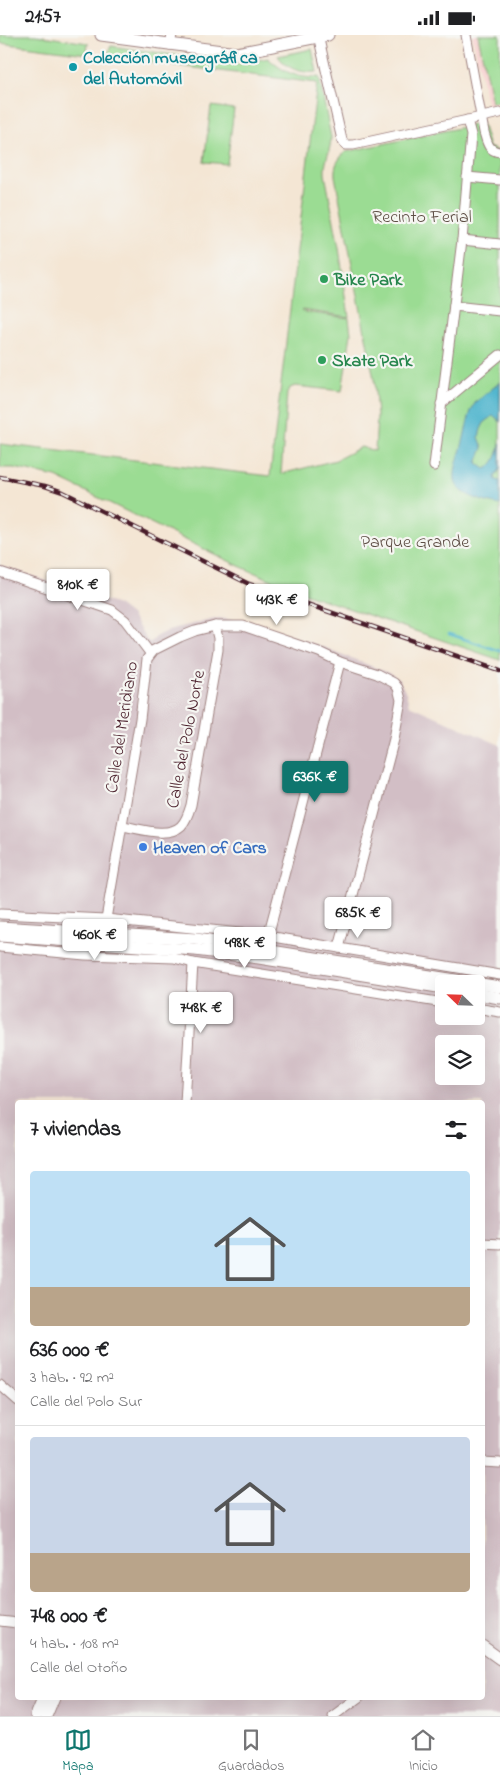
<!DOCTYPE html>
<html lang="es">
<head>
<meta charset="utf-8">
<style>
	body { margin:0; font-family:"Indie Flower",sans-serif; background:#f6f6f6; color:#202124; height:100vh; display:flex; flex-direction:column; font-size:19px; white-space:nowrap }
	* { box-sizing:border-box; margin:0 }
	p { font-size:16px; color:#757577 }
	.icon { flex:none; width:28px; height:28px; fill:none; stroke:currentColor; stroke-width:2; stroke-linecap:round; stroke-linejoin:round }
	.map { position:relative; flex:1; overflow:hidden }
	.drawer { position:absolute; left:15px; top:1065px; width:470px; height:600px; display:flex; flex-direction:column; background:#fff; border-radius:5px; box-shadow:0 5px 20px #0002 }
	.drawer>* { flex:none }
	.needle { width:32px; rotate:293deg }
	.controls { position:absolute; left:435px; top:940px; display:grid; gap:10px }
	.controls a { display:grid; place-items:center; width:50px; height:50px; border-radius:5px; background:#fff; box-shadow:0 5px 20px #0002; font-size:25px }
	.price { position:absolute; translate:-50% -42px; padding:0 11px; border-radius:5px; background:#fff; color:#222; font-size:16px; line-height:32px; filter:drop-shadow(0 1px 2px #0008) }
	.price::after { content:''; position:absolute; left:50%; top:30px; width:15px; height:11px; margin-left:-8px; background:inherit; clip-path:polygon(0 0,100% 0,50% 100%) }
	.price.active { background:#0f766e; color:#fff }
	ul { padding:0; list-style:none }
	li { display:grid; align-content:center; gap:10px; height:265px; padding:0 15px }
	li+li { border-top:1px solid #e0e0e0 }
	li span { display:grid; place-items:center; height:155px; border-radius:5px; color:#555 }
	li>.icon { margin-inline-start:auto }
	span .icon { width:90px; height:90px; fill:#fffc; stroke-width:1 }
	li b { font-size:21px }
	h2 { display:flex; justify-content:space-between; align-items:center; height:60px; padding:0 15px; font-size:21px }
	.status { display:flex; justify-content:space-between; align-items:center; height:35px; padding:0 25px; background:#fff; direction:ltr }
	.status svg { height:14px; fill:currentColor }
	.tab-bar { display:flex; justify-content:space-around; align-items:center; height:70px; border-top:1px solid #e0e0e0; background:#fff; font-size:14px; color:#757577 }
	.tab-bar a { display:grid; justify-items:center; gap:2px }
	.tab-bar .active { color:#0f766e }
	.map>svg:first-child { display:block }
	.built { fill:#f7d0cf }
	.industrial { fill:#d2bec5; fill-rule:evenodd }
	.green { fill:#9bdc93; stroke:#727e5f }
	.water { fill:#4fb5ce; stroke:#4c6a7c }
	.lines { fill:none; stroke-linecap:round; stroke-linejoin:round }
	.stream { stroke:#4fb5ce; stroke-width:2.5 }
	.street-casing { stroke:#9f8280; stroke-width:11 }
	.secondary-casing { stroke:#9f8280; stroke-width:13 }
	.street { stroke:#fff; stroke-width:9 }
	.secondary { stroke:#fff; stroke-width:11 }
	.rail-casing { stroke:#4a1f2b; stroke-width:4.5 }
	.rail { stroke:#f6f6f2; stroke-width:2.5; stroke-dasharray:8; stroke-linecap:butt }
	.culture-dot { fill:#0f9aa8; stroke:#f6f6f2; stroke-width:2 }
	.leisure-dot { fill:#2e9e5b; stroke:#f6f6f2; stroke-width:2 }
	.shop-dot { fill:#3f7fe0; stroke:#f6f6f2; stroke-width:2 }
	.labels { text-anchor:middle; stroke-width:4.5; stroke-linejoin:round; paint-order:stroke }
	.culture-label { font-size:18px; font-weight:bold; fill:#0d838f; stroke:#f6f6f2; text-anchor:start }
	.park-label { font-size:18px; fill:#5e4e45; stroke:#f6f6f2 }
	.leisure-label { font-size:18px; font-weight:bold; fill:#27864d; stroke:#f6f6f2; text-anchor:start }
	.street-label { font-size:18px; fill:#4a1f2b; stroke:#f6f6f2 }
	.shop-label { font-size:18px; font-weight:bold; fill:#366cbe; stroke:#f6f6f2; text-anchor:start }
</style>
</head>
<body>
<div class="status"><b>21:57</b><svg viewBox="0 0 49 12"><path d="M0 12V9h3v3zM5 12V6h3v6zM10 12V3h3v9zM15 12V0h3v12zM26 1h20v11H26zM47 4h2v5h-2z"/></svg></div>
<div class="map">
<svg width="500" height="1681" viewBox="0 0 500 1681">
	<rect width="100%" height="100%" fill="#f6f6f2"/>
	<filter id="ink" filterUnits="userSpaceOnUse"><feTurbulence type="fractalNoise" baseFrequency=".02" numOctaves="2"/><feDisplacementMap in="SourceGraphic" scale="10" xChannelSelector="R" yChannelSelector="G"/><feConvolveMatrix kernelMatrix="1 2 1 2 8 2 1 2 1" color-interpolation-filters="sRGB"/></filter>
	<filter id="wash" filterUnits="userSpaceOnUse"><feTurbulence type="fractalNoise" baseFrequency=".0096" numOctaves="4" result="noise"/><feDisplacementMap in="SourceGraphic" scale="20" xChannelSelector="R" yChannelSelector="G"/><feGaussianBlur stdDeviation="1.12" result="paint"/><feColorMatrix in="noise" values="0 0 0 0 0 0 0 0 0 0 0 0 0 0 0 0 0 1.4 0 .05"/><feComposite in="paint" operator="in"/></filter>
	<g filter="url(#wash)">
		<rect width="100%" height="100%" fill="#f4e6d4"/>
		<path class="built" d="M472 0H500V69L488 71Z"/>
		<path class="industrial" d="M0 530 118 570 131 580 148 607H151L158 600 176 593 219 583 249 588 326 613 391 639 399 645 406 658 409 670 500 710V952L336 925 444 953V981H476V959L500 963V1681H46L54 1662H482V1068H18V1662L44 1663 36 1681H0ZM444 1009H476V1041H444Z"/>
		<g class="green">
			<path d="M0 0H35L88 8 87 19 0 8Z"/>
			<path d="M478 0H500V66L492 68Z"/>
			<path d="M111 11 239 29 268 23C281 36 300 45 319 42L331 102C331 115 324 126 325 139L339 213 349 282 302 275 304 277 349 283 351 299 342 356 295 351 290 353 287 358 281 439 336 425 361 412 375 416 377 381 374 344 335 141C334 130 338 125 345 117L482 88 489 112 500 117V625L295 555 239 531 56 442 14 433H0V409L270 441 317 48 106 22Z"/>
			<path d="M312 14 317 37C301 38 288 35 278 21Z"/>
			<path d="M211 71 234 74 227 129 204 127Z"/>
		</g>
		<path class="water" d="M500 347V387L497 383 493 381 484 388 481 394 479 402 483 413 477 428 485 434C495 430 498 419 500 409V434L495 442 496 445 500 446V470C488 468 456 460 455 445 454 434 458 424 461 414 465 402 466 389 471 376L475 368Z"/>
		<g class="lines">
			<path class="stream" d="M449 599 500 616"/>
		</g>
	</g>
	<g filter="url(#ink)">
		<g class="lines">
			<defs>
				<g id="street">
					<path d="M318 0 342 105 345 110H353L500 78"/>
					<path d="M466 0 484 97C487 107 488 116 500 117"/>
					<path d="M170 10 172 0"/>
					<path d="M467 142 500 145"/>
					<path d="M462 205 500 209"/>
					<path d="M454 271 500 276"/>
					<path d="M441 369 500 320"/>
					<path d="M434 431 462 205 471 100 467 85"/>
					<path d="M0 537 112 575 125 585 150 618"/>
					<path d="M122 791C138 793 167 804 181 791 186 786 189 777 191 770L218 615V603L215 591"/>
					<path d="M0 879 106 884 268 901 500 940"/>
					<path d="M106 884 140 684 147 624 154 615 180 602 195 596 215 591H243L319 617 340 627 377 639 394 648 398 653 401 665 394 704 339 913"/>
					<path d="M268 901 340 627"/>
					<path d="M0 912 85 920 174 923 193 928 444 968"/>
					<path d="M476 973 500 977"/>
					<path d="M185 1068 193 928"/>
					<path d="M482 1208 500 1209"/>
					<path d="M0 1350 18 1366"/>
					<path d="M482 1427 500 1428"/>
					<path d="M0 1586 18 1588"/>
					<path d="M333 1681 359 1662"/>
				</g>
				<g id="secondary">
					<path d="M101 0 237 18 328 0"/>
					<path d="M0 892 196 904 500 952"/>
					<path d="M0 901 195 915 259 923 444 953"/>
					<path d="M476 959 500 963"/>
					<path d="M482 1611 500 1624"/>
					<path d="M36 1681 44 1662"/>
					<path d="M46 1681 54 1662"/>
				</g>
			</defs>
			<use href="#street" class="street-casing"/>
			<use href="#secondary" class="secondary-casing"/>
			<use href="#street" class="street"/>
			<use href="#secondary" class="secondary"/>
			<defs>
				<path id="rail" d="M0 442 45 451 63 457 249 549 500 636"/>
			</defs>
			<use href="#rail" class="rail-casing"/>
			<use href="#rail" class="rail"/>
		</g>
	</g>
	<circle class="culture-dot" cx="73" cy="32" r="5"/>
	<g class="leisure-dot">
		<circle cx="324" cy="244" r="5"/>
		<circle cx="322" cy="325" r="5"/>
	</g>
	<circle class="shop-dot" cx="143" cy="812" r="5"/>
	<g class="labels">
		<g class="culture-label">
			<text x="83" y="28">Colección museográfica<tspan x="83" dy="21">del Automóvil</tspan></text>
		</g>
		<g class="park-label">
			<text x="422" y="187">Recinto Ferial</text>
			<text x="415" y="512">Parque Grande</text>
		</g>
		<g class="leisure-label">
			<text x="334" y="250">Bike Park</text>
			<text x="332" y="331">Skate Park</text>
		</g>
		<g class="street-label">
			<text transform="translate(121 692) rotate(-81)" y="6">Calle del Meridiano</text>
			<text transform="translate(185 704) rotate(-79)" y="6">Calle del Polo Norte</text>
		</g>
		<g class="shop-label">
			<text x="153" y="818">Heaven of Cars</text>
		</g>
	</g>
</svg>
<div class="controls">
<a><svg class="needle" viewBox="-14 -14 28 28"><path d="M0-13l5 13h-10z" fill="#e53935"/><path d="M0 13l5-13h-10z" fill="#757577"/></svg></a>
<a><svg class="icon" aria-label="layers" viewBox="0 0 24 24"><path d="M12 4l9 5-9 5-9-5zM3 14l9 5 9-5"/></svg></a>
</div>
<b class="price" style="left:78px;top:576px">810K €</b>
<b class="price" style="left:277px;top:591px">413K €</b>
<b class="price active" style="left:315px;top:768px">636K €</b>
<b class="price" style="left:358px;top:904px">685K €</b>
<b class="price" style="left:95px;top:926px">460K €</b>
<b class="price" style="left:245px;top:934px">498K €</b>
<b class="price" style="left:201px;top:999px">748K €</b>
<section class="drawer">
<h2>7 viviendas<svg class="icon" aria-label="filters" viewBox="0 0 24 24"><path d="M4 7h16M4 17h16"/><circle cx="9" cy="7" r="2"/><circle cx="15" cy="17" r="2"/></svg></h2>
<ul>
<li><span style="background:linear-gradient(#bfe0f5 75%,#b9a48a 0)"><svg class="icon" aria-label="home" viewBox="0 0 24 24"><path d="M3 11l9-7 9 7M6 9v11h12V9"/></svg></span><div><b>636 000 €</b><p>3 hab. · 92 m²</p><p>Calle del Polo Sur</p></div></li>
<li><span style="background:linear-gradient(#c9d6e8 75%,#b9a48a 0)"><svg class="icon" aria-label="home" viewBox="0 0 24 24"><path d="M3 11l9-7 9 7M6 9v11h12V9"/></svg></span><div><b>748 000 €</b><p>4 hab. · 108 m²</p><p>Calle del Otoño</p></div></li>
</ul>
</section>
</div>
<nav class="tab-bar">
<a class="active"><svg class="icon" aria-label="map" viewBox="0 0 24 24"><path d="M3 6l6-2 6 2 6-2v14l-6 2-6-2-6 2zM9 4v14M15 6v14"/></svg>Mapa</a>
<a><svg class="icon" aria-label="saved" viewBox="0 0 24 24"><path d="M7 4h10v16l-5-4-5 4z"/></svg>Guardados</a>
<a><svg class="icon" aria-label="home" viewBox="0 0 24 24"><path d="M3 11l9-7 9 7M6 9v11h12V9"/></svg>Inicio</a>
</nav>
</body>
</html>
